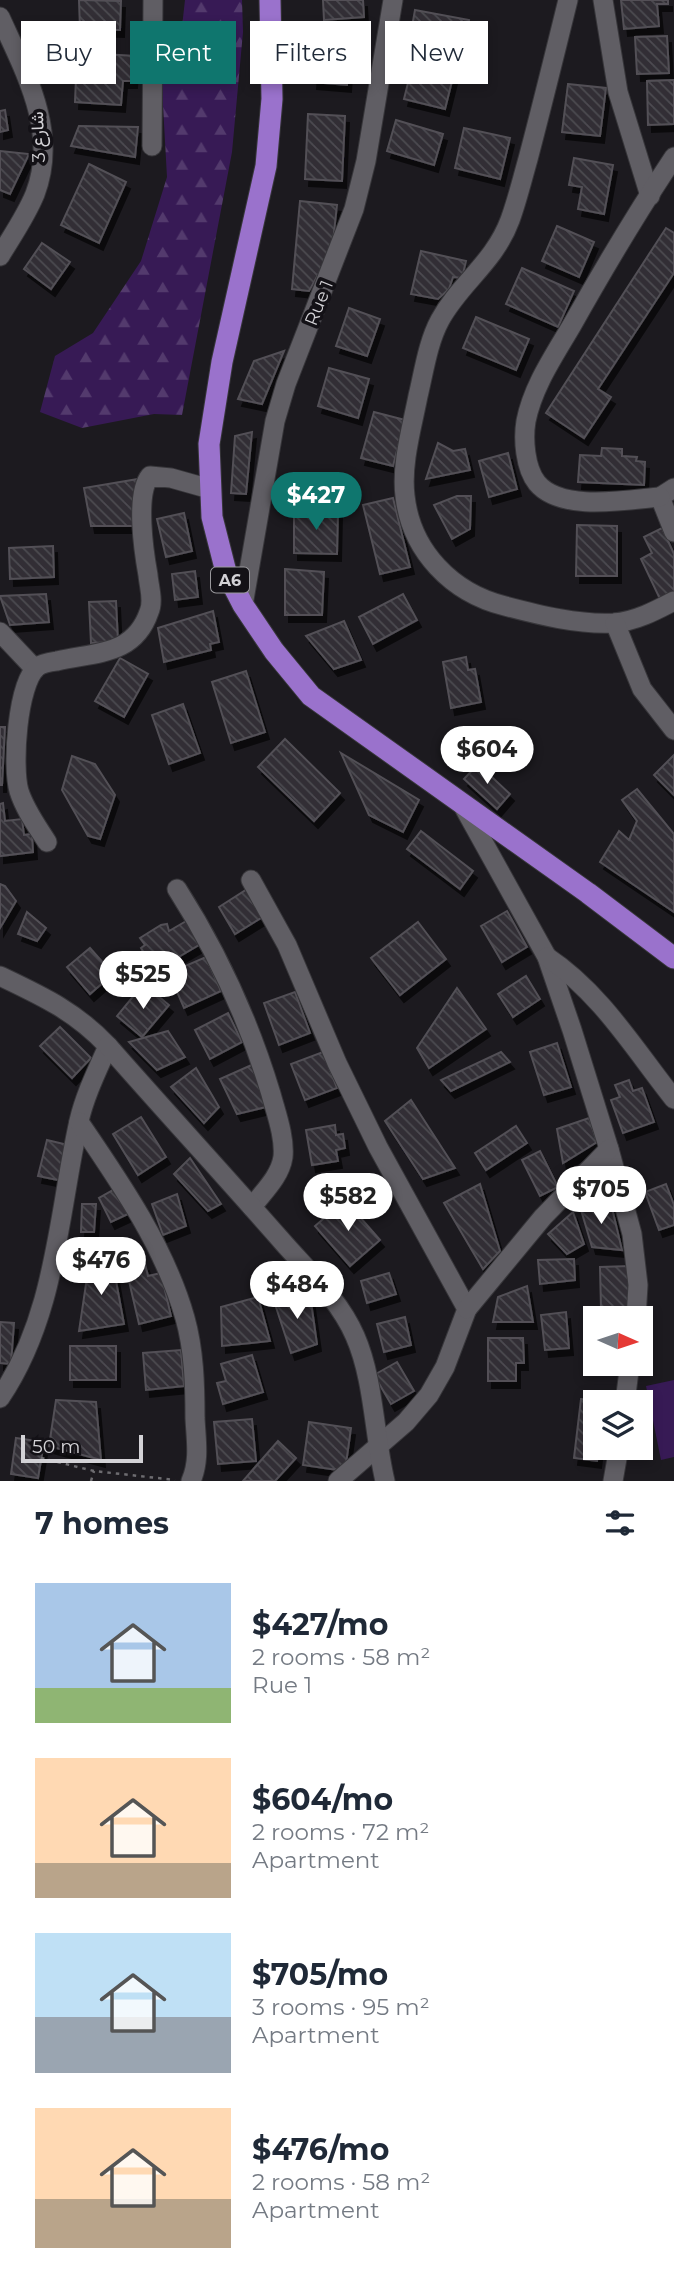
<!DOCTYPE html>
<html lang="en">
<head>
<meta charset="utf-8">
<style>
	body { margin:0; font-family:Montserrat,Vazirmatn,sans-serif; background:#f6f6f7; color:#1f2937; height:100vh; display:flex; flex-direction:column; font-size:26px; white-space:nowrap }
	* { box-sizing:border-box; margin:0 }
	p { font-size:23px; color:#747a83 }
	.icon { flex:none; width:38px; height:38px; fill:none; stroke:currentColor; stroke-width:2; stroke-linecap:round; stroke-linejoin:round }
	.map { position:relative; height:1481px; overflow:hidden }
	.drawer { display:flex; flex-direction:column; background:#fff; flex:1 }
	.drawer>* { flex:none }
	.banner { position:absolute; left:21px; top:21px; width:634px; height:63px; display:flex; gap:14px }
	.needle { width:46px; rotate:93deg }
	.fabs { position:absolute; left:583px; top:1306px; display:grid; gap:14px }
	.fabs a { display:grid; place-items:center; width:70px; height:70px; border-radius:0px; background:#fff; box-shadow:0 4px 10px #0003; font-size:35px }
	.scale { position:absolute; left:21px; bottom:18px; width:122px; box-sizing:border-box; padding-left:7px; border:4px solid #d3d2d6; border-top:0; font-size:19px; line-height:24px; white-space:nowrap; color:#d3d2d6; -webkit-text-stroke:5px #131116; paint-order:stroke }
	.price { position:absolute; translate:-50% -60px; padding:0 16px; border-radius:24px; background:#fff; color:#222; font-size:23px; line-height:46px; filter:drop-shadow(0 2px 4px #0008) }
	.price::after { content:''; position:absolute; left:50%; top:42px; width:21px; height:16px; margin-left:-10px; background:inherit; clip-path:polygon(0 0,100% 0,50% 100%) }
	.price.selected { background:#0f766e; color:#fff }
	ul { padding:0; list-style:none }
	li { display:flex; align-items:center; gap:21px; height:175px; padding:0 35px }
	li span { display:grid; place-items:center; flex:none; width:196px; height:140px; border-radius:0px; color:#555 }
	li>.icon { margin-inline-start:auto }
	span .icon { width:84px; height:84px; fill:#fffc; stroke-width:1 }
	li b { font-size:30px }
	h2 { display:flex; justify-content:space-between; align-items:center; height:84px; padding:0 35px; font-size:30px }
	.pill { padding:0 24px; border-radius:0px; background:#fff; box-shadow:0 4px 10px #0003; font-size:24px; line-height:63px }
	.pill.selected { background:#0f766e; color:#fff }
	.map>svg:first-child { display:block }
	.forest { fill:url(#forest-firs) }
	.pitch { fill:#371a55 }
	.building { fill:url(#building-back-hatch); stroke:#525056; stroke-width:2; filter:url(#shadow) }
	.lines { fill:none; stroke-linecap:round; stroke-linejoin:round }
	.minor-casing { stroke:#37363a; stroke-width:21 }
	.highway-casing { stroke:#37363a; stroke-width:23 }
	.path { stroke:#6d6c70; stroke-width:2.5; stroke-dasharray:3.5 5; stroke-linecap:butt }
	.minor { stroke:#605e64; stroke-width:19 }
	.highway { stroke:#9a72cc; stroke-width:21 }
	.labels { text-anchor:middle; stroke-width:7; stroke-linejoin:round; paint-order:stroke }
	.shield { fill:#131116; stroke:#99989c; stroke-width:2 }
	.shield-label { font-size:16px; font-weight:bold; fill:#d3d2d6 }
	.street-label { font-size:18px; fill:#d3d2d6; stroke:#131116 }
</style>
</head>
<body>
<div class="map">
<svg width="674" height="1481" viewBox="0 0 674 1481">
	<defs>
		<pattern id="forest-firs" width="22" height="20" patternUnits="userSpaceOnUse" patternTransform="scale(1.75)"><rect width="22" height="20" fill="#371a55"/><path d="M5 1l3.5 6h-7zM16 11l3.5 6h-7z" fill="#533a6d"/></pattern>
		<pattern id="building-back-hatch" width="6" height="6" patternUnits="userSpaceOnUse" patternTransform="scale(1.75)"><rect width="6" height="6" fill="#302e34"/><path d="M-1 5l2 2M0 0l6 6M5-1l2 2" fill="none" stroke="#4d4b51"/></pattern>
		<filter id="shadow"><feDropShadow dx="4" dy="7" stdDeviation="0" flood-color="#0009"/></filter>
	</defs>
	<rect width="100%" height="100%" fill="#1c1a1f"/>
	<path class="forest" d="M185 0H242L243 32 232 152 182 415 154 414 82 428 40 412 55 356 93 333 141 261 167 177 161 69 182 27Z"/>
	<path class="pitch" d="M674 1380V1457L661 1460 646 1386Z"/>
	<g class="building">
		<path d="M79 0 121 1 120 30 80 29Z"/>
		<path d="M323 0H363L364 17 324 20Z"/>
		<path d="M621 0H668V4H657L659 26 624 29Z"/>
		<path d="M415 10 469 20 463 55 409 44Z"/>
		<path d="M667 36 669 73 637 74 635 37Z"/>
		<path d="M316 38 350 41 347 85 313 82Z"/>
		<path d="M86 53 135 56 133 81H123L121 105 75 102 76 78 84 79Z"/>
		<path d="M412 67 453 77 445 109 404 99Z"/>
		<path d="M674 80V124L648 125 647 81Z"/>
		<path d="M568 84 606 88 600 136 562 132Z"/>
		<path d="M5 110 8 130 0 132V111Z"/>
		<path d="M308 114 345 116 342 181 305 179Z"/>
		<path d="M396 120 443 134 434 165 387 151Z"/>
		<path d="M79 126 138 127 135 157 71 146Z"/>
		<path d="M464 128 510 138 500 179 455 168Z"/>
		<path d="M0 151 29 154 10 194 0 190Z"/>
		<path d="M574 158 613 165 604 214 578 209 582 187 569 185Z"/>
		<path d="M89 164 126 182 99 243 61 225Z"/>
		<path d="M300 201 337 205 332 250 309 291 292 289Z"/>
		<path d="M557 226 594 242 579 277 542 261Z"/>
		<path d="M666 228 674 233V273L598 389 611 397 584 438 546 413Z"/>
		<path d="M42 243 70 262 51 289 24 269Z"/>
		<path d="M421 251 466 261 462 278 453 277 449 289 438 299 411 294Z"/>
		<path d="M522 268 574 291 558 327 506 304Z"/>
		<path d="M349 308 380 319 367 356 336 346Z"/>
		<path d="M476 317 529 339 516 370 463 348Z"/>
		<path d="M284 351 262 404 238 399 254 361Z"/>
		<path d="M329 368 369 379 358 418 318 406Z"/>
		<path d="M374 412 405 420 393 466 361 458Z"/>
		<path d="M252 432 246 494 231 493 235 436Z"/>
		<path d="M438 443 453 451 465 449 470 470 426 479Z"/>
		<path d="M602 448 622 449V456L637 457 636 461 645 462 644 485 578 482 580 455 601 456Z"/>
		<path d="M508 453 517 489 489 497 479 461Z"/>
		<path d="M138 479 137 526H91L84 488Z"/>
		<path d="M457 496H471L470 529 452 539 434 505Z"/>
		<path d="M393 498 410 567 380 574 363 505Z"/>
		<path d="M294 510 338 511 337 554 294 553Z"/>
		<path d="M184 513 192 551 166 557 157 519Z"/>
		<path d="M577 525 617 526V576H576Z"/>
		<path d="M662 528 674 554V593L660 599 641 559 652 553 644 537Z"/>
		<path d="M53 546 54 577 10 579 9 548Z"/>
		<path d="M285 569 324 572 322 615H285Z"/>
		<path d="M195 571 198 597 175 600 172 574Z"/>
		<path d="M46 594 49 622 10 625 0 596Z"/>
		<path d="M403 594 417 620 373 644 359 617Z"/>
		<path d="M116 601 118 642 91 643 89 602Z"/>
		<path d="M213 611 219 642 210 644 211 650 164 662 158 628Z"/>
		<path d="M344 621 361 660 334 669 306 636Z"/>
		<path d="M466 657 468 670 475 669 481 702 451 708 443 662Z"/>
		<path d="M120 658 148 674 124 717 95 701Z"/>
		<path d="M246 671 265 732 231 743 212 682Z"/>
		<path d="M183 704 200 753 169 764 152 715Z"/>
		<path d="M0 727H5L2 785H0Z"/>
		<path d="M285 739 340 793 314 821 258 767Z"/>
		<path d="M341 753 419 800 403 832 369 815Z"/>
		<path d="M674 755V795L654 775Z"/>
		<path d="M72 756 95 764 115 795 100 839 88 836 62 790Z"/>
		<path d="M478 764 510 794 497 809 464 779Z"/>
		<path d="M637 789 674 834V912L600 862 619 831 629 840 637 821 622 800Z"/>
		<path d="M3 803 5 821 22 819 24 835 32 834 33 852 0 856V804Z"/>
		<path d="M421 831 473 871 460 889 407 849Z"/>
		<path d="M0 884 5 886 16 901 0 928Z"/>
		<path d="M249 888 266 915 235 934 219 907Z"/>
		<path d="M507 911 527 947 502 962 481 926Z"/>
		<path d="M27 912 46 928 37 941 18 934Z"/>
		<path d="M188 920 204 942 165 965 162 956 149 962 141 948 145 945 140 938 161 925 167 924 169 931Z"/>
		<path d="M418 922 446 959 400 995 371 958Z"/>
		<path d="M90 948 113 974 90 994 67 967Z"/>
		<path d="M206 957 221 991 184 1008 169 973Z"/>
		<path d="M526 976 540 999 513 1017 498 994Z"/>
		<path d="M140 988 146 993 150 989 169 1005 142 1037 117 1016Z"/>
		<path d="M457 988 486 1029 429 1068 417 1048Z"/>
		<path d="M295 992 310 1033 279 1045 264 1003Z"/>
		<path d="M228 1013 242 1042 210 1059 195 1030Z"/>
		<path d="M60 1027 91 1058 72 1078 40 1046Z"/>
		<path d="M168 1031 185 1057 157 1070 129 1042Z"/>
		<path d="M557 1043 571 1087 544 1095 530 1052Z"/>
		<path d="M323 1052 337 1088 305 1100 291 1064Z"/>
		<path d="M501 1052 510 1062 451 1091 441 1080Z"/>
		<path d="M254 1064 266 1107 237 1114 220 1079Z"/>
		<path d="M196 1068 219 1107 204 1123 171 1087Z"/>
		<path d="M629 1080 633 1091 642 1088 654 1122 623 1133 611 1100 620 1097 615 1085Z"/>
		<path d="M411 1100 455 1168 423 1179 385 1121Z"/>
		<path d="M141 1117 166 1157 138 1175 113 1134Z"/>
		<path d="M589 1118 597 1142 563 1163 557 1129Z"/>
		<path d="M335 1125 336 1135 343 1134 345 1148 336 1150 338 1161 312 1165 306 1130Z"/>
		<path d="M516 1126 527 1143 486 1170 475 1153Z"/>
		<path d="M47 1140 72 1146 63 1181 38 1176Z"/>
		<path d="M540 1151 558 1187 540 1196 522 1160Z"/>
		<path d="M190 1158 221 1204 208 1211 174 1174Z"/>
		<path d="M480 1184 500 1251 483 1269 444 1203Z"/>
		<path d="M666 1184 674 1205V1225L659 1230 645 1192Z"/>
		<path d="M115 1189 128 1214 111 1222 99 1198Z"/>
		<path d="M177 1194 186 1226 163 1235 152 1204Z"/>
		<path d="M345 1200 380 1240 350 1266 315 1226Z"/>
		<path d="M579 1203 611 1204 622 1250 592 1247Z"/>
		<path d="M82 1204H96L94 1232H81Z"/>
		<path d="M573 1212 584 1244 567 1254 548 1234Z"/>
		<path d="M111 1254 124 1324 79 1331 89 1264Z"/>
		<path d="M574 1259 575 1280 540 1284 538 1260Z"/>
		<path d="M145 1264 148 1276 161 1273 171 1316 139 1324 126 1268Z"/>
		<path d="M630 1266 631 1308H601L600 1267Z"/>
		<path d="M389 1273 396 1294 367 1303 361 1281Z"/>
		<path d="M527 1286 533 1322H493L498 1297Z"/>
		<path d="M310 1295 317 1344 291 1353 273 1298Z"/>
		<path d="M258 1297 270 1341 222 1346 221 1307Z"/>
		<path d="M566 1312 569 1348 545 1350 541 1315Z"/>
		<path d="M405 1317 411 1345 384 1352 377 1324Z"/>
		<path d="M0 1322 14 1323 11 1364 0 1363Z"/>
		<path d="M488 1338H523L524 1363H516V1381H488Z"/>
		<rect x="70" y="1346" width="46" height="34"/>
		<path d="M181 1350 184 1386 146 1390 143 1353Z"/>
		<path d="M252 1355 263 1392 223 1404 217 1383 226 1381 221 1364Z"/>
		<path d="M397 1362 414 1391 391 1404 374 1375Z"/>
		<path d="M581 1399 604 1402H595V1447H599L597 1461 574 1458Z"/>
		<path d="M56 1400 96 1402 101 1460 49 1446Z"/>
		<path d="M252 1419 256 1461 218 1464 214 1422Z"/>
		<path d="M309 1422 351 1428 345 1471 303 1465Z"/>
		<path d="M16 1438 44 1442 38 1478 11 1474Z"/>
		<path d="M278 1441 296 1458 275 1481H243Z"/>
	</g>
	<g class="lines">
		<defs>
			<g id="minor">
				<path d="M568 0C555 53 542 106 528 159 522 180 517 201 510 220 494 263 460 283 440 320 428 342 424 371 418 396 412 427 401 464 405 496 411 551 452 593 505 606 539 615 579 625 614 623 636 621 655 611 674 601"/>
				<path d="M603 0 618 92 650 196"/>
				<path d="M0 17C25 72 59 132 35 194 26 216 12 236 0 256"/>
				<path d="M152 146 153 0"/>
				<path d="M674 488 660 497 674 532"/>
				<path d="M660 497C626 500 561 512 537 483 525 468 523 439 526 421 533 386 554 356 572 325 604 268 638 211 674 157"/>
				<path d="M243 605 275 421 286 384 354 209 366 161 393 0"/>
				<path d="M615 623 642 689 674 730"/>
				<path d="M0 632 35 669"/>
				<path d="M462 804 547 957 572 1030 609 1149 632 1234 638 1285 636 1318"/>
				<path d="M47 842C37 826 25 810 19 791 12 767 17 684 37 667 42 663 50 662 57 661 95 652 134 656 149 612 154 601 149 587 148 575 144 553 135 494 150 476L171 478 210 489"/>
				<path d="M251 880 287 945 337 1063 378 1147 467 1309 445 1367 429 1395 406 1422 338 1481"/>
				<path d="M177 889C218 953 249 1021 271 1094 276 1113 285 1137 283 1157 280 1177 263 1192 252 1207"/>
				<path d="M547 957C601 993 635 1050 674 1099"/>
				<path d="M0 976C42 996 75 1011 108 1046 97 1071 85 1095 79 1121 58 1216 56 1315 0 1398"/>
				<path d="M108 1046C165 1111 224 1175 281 1240 307 1270 339 1299 355 1336 374 1379 374 1435 385 1481"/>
				<path d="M79 1122C120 1182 165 1247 185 1318 194 1350 195 1385 195 1418 196 1440 200 1460 191 1481"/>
				<path d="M467 1309 543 1217 609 1149"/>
				<path d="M625 1402 630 1363"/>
				<path d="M613 1481 619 1447"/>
			</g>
			<path id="highway" d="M270 0 272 99 266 166 222 362 209 444 212 517 226 572 243 605 274 651 311 696 588 893 674 958"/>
		</defs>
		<use href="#minor" class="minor-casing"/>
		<use href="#highway" class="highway-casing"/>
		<g class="path">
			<path d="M41 1458 94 1471 175 1480"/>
			<path d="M91 1481 94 1471"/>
		</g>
		<use href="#minor" class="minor"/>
		<use href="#highway" class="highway"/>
	</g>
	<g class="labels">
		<rect class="shield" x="211" y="567.5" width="38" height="25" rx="5"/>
		<g class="shield-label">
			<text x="230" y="586">A6</text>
		</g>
		<g class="street-label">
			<text transform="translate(38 137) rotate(-92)" y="6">شارع 3</text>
			<text transform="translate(319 303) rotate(-68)" y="6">Rue 1</text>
		</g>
	</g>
</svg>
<div class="fabs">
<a><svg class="needle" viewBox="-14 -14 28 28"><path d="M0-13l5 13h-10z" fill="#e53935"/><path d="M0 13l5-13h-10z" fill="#747a83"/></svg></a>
<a><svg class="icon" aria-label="layers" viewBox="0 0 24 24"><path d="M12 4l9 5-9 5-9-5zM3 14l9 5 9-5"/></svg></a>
</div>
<div class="scale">50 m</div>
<b class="price selected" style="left:316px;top:532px">$427</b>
<b class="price" style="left:487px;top:786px">$604</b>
<b class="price" style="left:143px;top:1011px">$525</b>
<b class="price" style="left:601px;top:1226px">$705</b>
<b class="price" style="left:348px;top:1233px">$582</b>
<b class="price" style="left:101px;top:1297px">$476</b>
<b class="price" style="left:297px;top:1321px">$484</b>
<div class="banner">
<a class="pill">Buy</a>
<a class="pill selected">Rent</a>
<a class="pill">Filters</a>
<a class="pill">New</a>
</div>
</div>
<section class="drawer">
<h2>7 homes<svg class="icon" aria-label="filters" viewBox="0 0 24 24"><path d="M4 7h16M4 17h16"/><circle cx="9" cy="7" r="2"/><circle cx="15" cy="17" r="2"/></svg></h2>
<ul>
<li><span style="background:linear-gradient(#a9c7e8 75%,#8fb573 0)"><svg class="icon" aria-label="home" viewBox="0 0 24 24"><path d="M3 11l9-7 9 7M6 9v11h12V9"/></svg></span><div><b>$427/mo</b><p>2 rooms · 58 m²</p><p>Rue 1</p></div></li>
<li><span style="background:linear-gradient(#ffd9b3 75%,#b9a48a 0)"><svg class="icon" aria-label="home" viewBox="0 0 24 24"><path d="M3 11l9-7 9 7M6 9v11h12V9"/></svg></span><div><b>$604/mo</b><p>2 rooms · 72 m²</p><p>Apartment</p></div></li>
<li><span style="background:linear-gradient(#bfe0f5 60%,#9aa5b1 0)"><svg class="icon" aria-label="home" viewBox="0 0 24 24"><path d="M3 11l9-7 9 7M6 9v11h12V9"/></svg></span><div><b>$705/mo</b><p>3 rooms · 95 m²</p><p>Apartment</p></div></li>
<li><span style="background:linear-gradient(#ffd9b3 65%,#b9a48a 0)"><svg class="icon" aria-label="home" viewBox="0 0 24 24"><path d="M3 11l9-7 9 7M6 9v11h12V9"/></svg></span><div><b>$476/mo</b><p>2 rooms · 58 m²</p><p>Apartment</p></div></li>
</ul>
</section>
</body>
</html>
